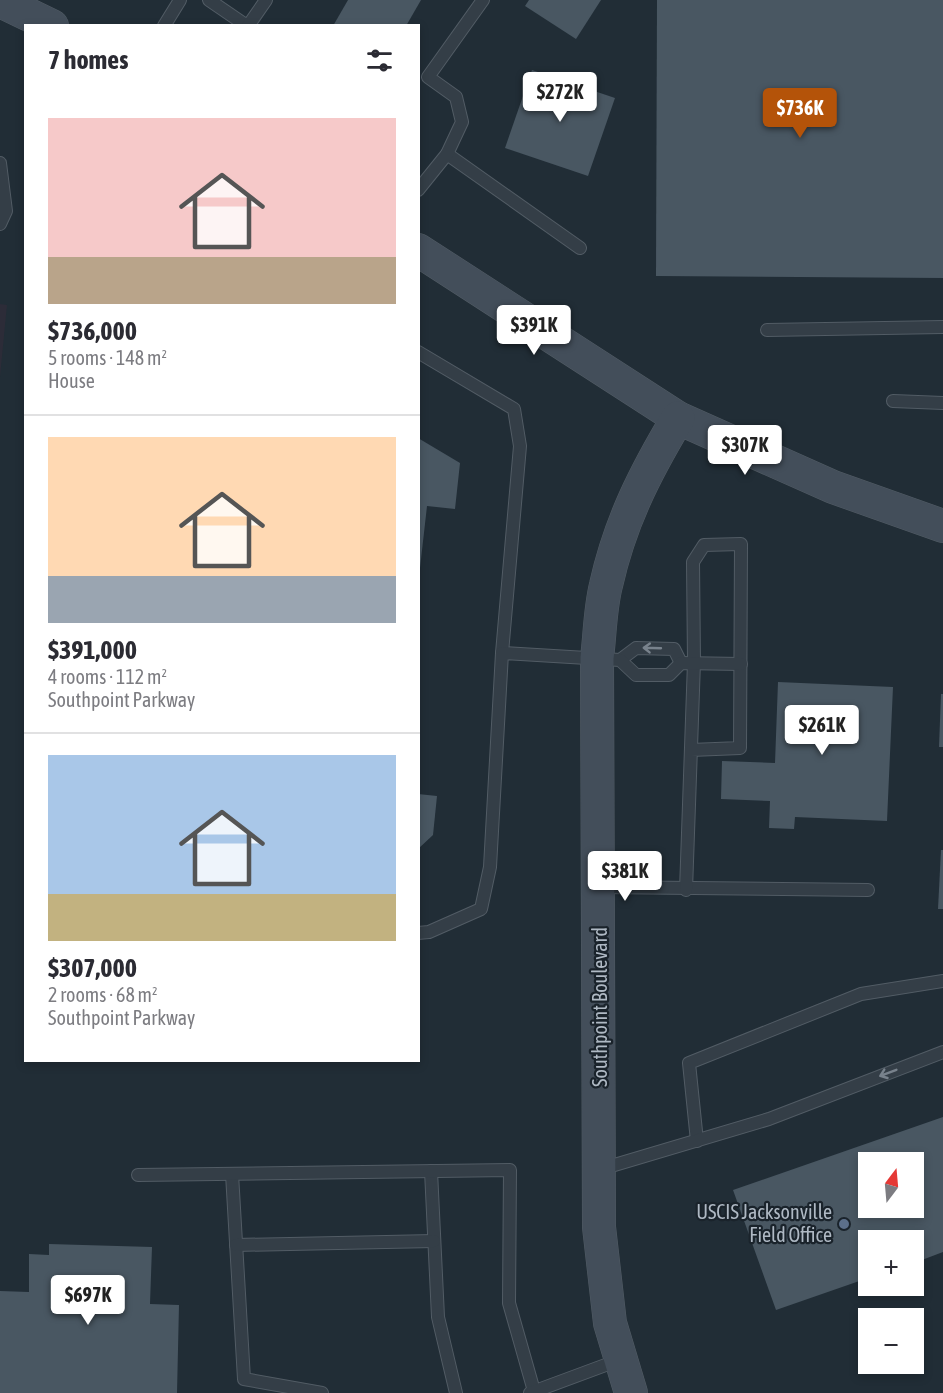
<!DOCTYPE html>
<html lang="en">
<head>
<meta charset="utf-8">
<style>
	body { margin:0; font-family:"Asap Condensed",sans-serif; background:#f2f2f3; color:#2b2b33; height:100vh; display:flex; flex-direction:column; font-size:22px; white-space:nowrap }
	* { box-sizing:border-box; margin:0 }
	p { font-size:20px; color:#7c7c81 }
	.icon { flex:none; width:33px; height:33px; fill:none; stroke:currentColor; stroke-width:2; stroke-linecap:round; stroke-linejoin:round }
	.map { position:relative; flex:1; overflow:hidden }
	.side { position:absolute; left:24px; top:24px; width:396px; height:1038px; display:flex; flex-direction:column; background:#fff; border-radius:0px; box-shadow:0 3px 9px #0003 }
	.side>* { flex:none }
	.needle { width:39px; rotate:16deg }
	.fabs { position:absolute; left:858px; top:1152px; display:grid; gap:12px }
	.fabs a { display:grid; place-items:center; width:66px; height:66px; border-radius:0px; background:#fff; box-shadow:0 3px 9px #0003; font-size:30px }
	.price { position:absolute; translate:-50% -51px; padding:0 14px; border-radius:6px; background:#fff; color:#222; font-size:20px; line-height:39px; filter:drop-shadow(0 2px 3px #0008) }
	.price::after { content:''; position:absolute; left:50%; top:36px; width:18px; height:14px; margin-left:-9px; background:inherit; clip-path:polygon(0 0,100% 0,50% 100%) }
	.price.current { background:#b45309; color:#fff }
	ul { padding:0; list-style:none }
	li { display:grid; align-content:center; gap:12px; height:318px; padding:0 24px }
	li+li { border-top:2px solid #e1e1e2 }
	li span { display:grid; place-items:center; height:186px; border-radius:0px; color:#555 }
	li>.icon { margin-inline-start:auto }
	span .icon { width:108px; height:108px; fill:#fffc; stroke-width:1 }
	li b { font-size:26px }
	h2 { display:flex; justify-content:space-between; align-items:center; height:72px; padding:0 24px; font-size:26px }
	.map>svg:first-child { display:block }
	.medical { fill:#2c2c38 }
	.building { fill:#495762; fill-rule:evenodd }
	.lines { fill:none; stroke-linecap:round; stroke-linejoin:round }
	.lane-casing { stroke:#525c65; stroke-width:14 }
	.secondary-casing { stroke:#525c65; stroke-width:34 }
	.lane { stroke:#343e47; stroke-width:12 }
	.secondary { stroke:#434e5a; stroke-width:33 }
	.oneway { stroke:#78828c }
	.service-dot { fill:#5c6f8a; stroke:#1a232b; stroke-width:2 }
	.labels { text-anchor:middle; stroke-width:4.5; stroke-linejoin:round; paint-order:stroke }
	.street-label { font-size:20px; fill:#afb9c4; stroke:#1a232b }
	.poi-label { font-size:20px; fill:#afb9c4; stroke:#1a232b; text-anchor:end }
</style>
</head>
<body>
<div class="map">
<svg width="943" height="1393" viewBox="0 0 943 1393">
	<rect width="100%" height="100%" fill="#212d36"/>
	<path class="medical" d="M0 304 7 305 0 377Z"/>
	<g class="building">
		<path d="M348 0H421L406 26H333Z"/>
		<path d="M529 0H601L576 39 525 6Z"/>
		<path d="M657 0H943V278L656 276Z"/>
		<path d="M532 70 615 98 588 176 505 148Z"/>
		<path d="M418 438 460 463 455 509 427 506 420 568Z"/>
		<path d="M778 682 893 687 887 821 795 817 794 829 769 828 770 801 721 799 722 761 775 763Z"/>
		<path d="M941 694H943V747H939Z"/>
		<path d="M418 794 437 796 433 835 418 849Z"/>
		<path d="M941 850H943V909H938Z"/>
		<path d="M943 1117V1252L914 1263V1240H868V1278L776 1310 733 1190ZM868 1162H914V1208H868Z"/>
		<path d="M49 1244 152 1247 150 1304 179 1305 177 1393H0V1291L29 1292V1254L49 1255Z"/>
	</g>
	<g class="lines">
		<defs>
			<g id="lane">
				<path d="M209 0 247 26"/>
				<path d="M164 26 180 0"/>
				<path d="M248 26 266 0"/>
				<path d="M447 154 580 248"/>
				<path d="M0 163 6 211 0 224"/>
				<path d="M418 190 447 154 462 122 456 97 428 77 483 0"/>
				<path d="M767 330 943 327"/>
				<path d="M418 352 514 409 520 446 502 653"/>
				<path d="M893 401 943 403"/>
				<path d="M620 660 636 648 674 649 681 663"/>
				<path d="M599 887 868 890"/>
				<path d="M686 890 694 662 693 562 704 545 741 544 740 748 691 750"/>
				<path d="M418 933 429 932 481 909 490 867 502 653 620 660 636 675H669L681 663 741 664"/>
				<path d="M697 1141 689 1063 861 994 943 981"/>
				<path d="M601 1169 769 1119 943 1052"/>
				<path d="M431 1171 438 1317 456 1393"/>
				<path d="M232 1174 244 1379 322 1393"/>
				<path d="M138 1175 510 1170 509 1303 534 1391"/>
				<path d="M236 1245 434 1241"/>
				<path d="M530 1393 619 1360"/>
			</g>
			<g id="secondary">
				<path d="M0 1 52 26"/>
				<path d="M418 250 678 418 833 487 943 526"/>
				<path d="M631 1393 610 1323 599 1227 597 658C600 634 600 609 606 585 620 522 645 473 678 418"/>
			</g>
		</defs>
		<use href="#lane" class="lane-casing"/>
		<use href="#secondary" class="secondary-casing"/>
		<use href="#lane" class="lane"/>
		<use href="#secondary" class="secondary"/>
	</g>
	<defs><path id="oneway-shaft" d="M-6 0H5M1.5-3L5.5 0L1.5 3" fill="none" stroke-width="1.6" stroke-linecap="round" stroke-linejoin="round" transform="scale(1.5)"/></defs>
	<g class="oneway">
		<use href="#oneway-shaft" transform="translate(652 648) rotate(-178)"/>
		<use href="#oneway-shaft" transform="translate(888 1073) rotate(159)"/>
	</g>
	<circle class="service-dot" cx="844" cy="1224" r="6"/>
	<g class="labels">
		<g class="street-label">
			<text transform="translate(600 1007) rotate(-90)" y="7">Southpoint Boulevard</text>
		</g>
		<g class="poi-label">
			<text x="832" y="1219">USCIS Jacksonville<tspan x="832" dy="23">Field Office</tspan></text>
		</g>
	</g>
</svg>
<div class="fabs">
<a><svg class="needle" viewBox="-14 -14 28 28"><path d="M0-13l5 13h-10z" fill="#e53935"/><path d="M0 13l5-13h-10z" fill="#7c7c81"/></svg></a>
<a>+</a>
<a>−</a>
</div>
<b class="price" style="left:560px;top:123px">$272K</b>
<b class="price current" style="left:800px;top:139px">$736K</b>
<b class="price" style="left:534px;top:356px">$391K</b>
<b class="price" style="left:745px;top:476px">$307K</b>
<b class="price" style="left:822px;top:756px">$261K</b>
<b class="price" style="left:625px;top:902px">$381K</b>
<b class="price" style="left:88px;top:1326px">$697K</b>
<section class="side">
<h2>7 homes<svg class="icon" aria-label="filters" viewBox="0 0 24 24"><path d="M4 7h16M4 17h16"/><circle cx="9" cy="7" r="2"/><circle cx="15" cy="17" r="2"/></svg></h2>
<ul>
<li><span style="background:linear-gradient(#f6c9c9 75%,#b9a48a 0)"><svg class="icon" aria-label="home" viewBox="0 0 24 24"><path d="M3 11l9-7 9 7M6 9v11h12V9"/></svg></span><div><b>$736,000</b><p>5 rooms · 148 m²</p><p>House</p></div></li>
<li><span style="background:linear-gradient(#ffd9b3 75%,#9aa5b1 0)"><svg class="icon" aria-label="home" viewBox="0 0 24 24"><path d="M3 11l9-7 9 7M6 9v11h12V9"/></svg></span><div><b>$391,000</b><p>4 rooms · 112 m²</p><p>Southpoint Parkway</p></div></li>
<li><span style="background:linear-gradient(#a9c7e8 75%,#c2b280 0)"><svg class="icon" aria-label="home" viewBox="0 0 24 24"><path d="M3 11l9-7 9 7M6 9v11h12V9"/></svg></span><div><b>$307,000</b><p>2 rooms · 68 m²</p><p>Southpoint Parkway</p></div></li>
</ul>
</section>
</div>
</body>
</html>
